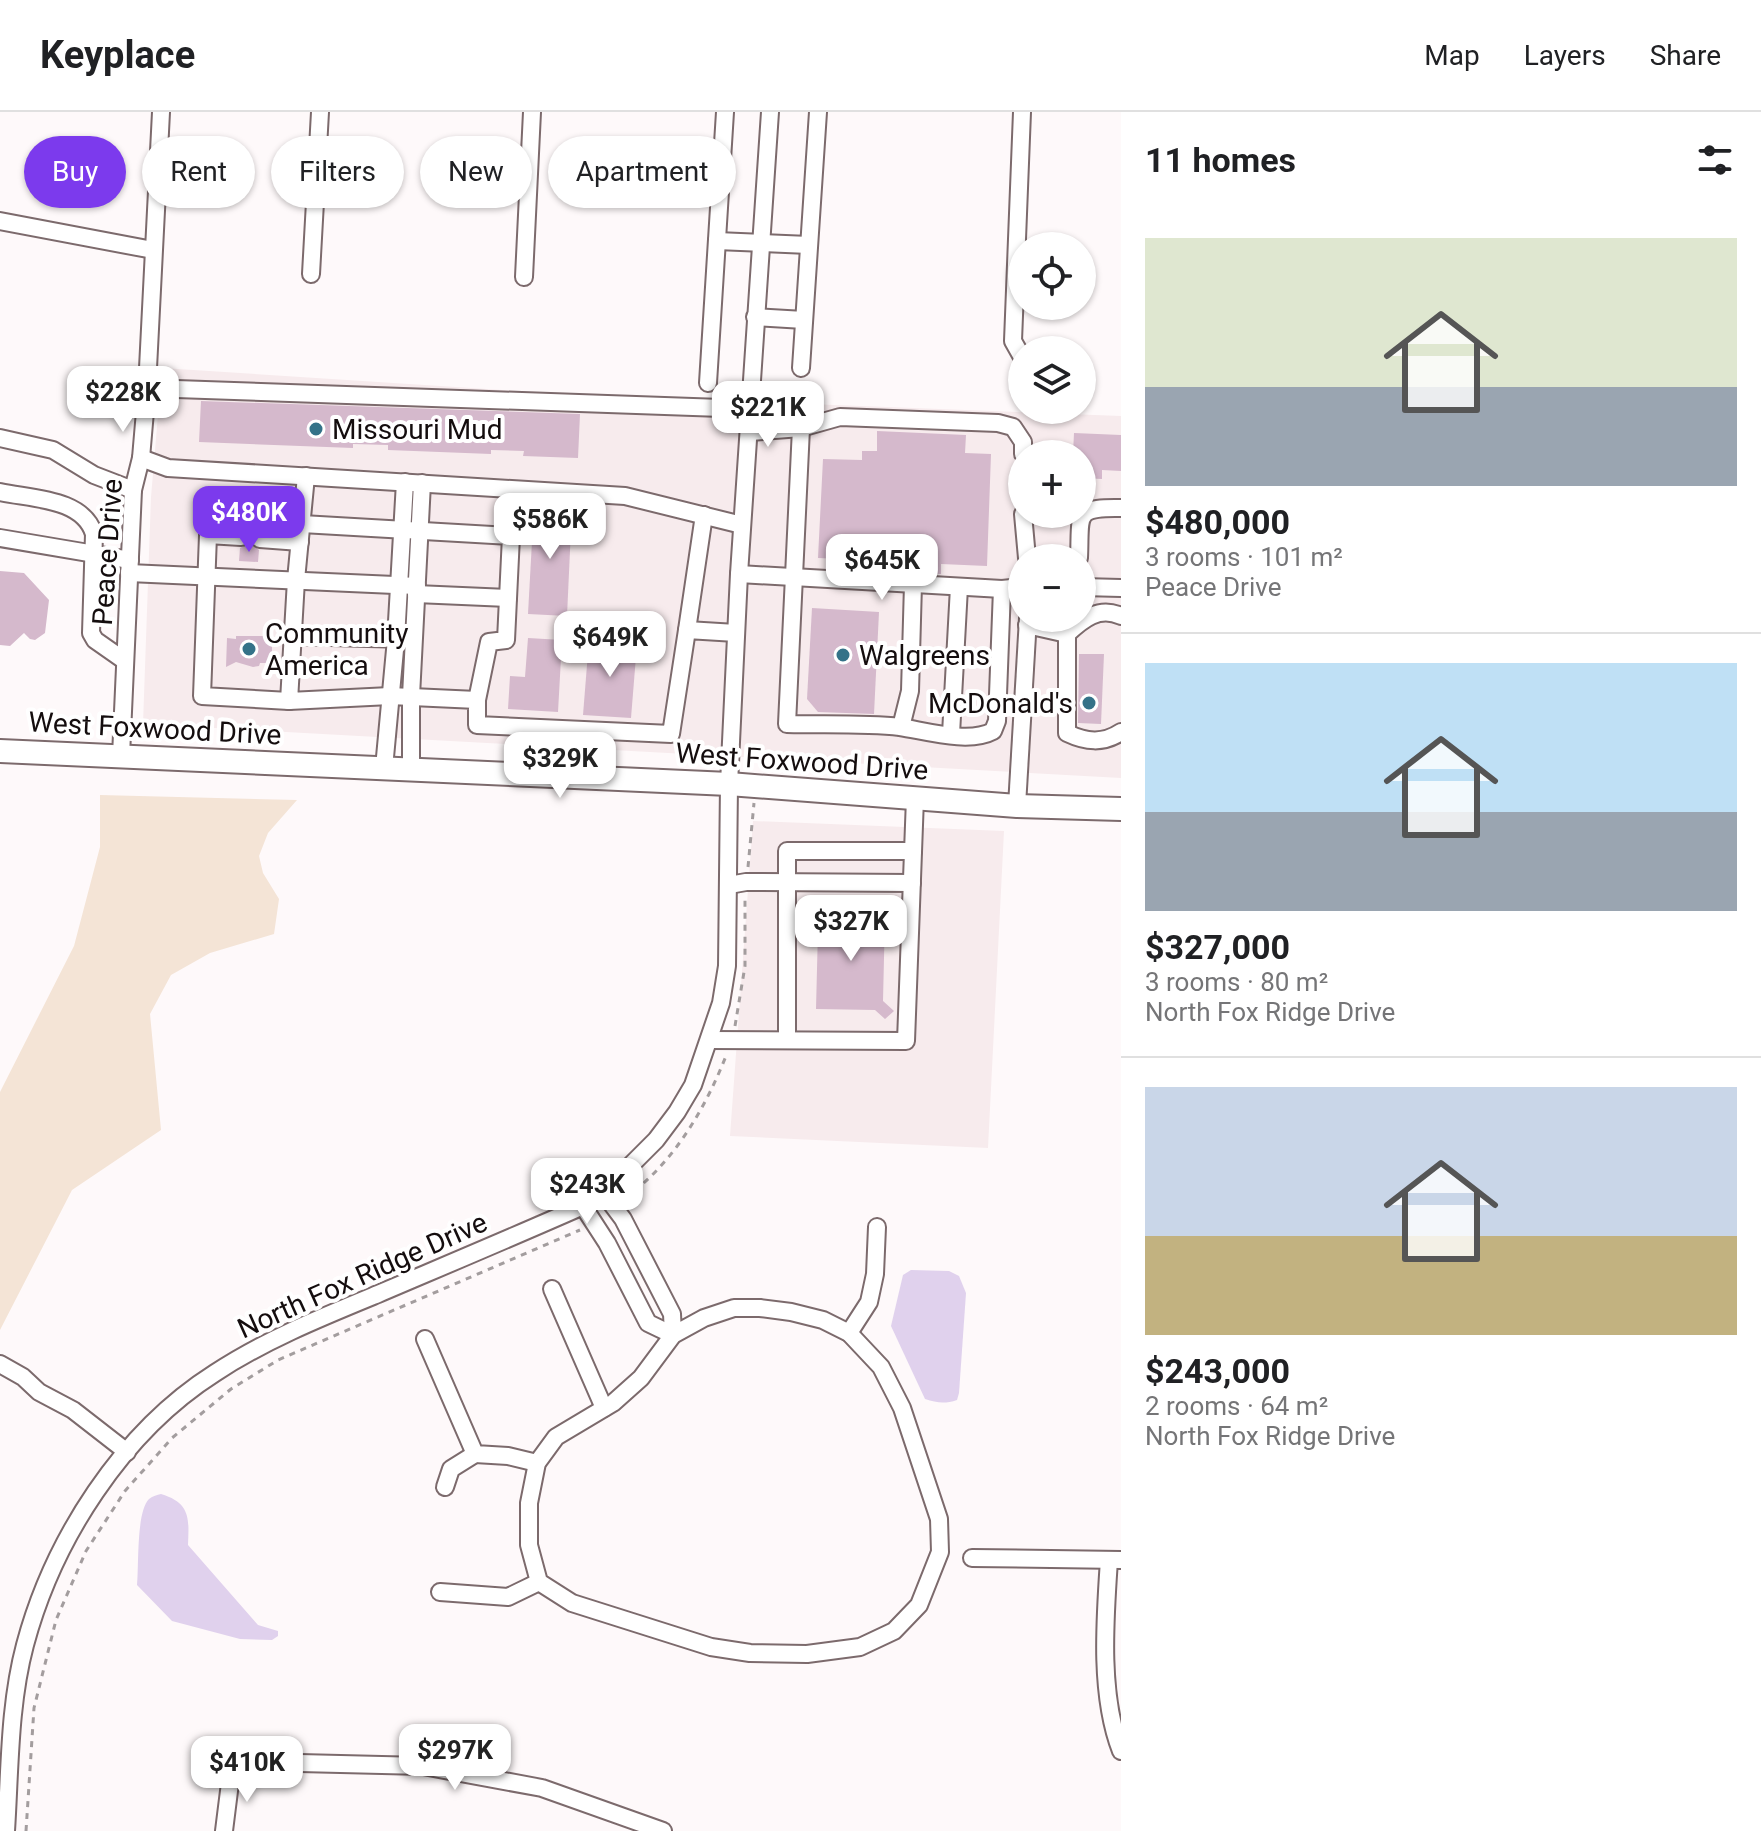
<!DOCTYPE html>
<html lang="en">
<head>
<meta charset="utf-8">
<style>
	body { margin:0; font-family:Roboto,sans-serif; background:#f2f2f2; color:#202124; height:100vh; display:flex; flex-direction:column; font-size:30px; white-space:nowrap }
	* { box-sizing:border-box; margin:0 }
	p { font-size:26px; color:#757577 }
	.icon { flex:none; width:44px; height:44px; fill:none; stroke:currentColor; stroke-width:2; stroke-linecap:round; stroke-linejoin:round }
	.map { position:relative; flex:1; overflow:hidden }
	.sheet { display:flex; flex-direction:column; background:#fff; width:640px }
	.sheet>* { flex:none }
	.top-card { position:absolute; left:24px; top:24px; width:760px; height:72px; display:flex; gap:16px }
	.buttons { position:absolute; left:1008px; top:120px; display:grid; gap:16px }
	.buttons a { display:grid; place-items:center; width:88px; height:88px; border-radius:50%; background:#fff; box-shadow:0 2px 6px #0004; font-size:40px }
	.price { position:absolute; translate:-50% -68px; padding:0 18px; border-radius:16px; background:#fff; color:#222; font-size:26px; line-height:52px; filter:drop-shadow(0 2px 4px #0008) }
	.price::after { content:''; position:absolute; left:50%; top:48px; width:24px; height:18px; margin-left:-12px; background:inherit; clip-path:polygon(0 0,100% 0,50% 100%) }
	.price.current { background:#7c3aed; color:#fff }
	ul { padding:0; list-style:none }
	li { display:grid; align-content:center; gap:16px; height:424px; padding:0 24px }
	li+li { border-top:2px solid #e0e0e0 }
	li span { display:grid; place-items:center; height:248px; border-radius:0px; color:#555 }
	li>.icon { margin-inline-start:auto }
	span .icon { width:144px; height:144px; fill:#fffc; stroke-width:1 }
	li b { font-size:34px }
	h2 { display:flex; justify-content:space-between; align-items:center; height:96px; padding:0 24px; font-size:34px }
	.tag { padding:0 28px; border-radius:36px; background:#fff; box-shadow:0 2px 6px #0004; font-size:28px; line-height:72px }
	.tag.current { background:#7c3aed; color:#fff }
	header { display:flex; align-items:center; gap:48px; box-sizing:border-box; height:112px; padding:0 40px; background:#fff; border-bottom:2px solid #e0e0e0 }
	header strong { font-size:38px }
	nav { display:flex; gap:44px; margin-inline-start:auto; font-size:28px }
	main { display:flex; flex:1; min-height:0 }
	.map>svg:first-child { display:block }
	.built { fill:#f7ebed; fill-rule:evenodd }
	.green { fill:#f4e4d6 }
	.water { fill:#e0d1ed }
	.building { fill:#d5b9cc }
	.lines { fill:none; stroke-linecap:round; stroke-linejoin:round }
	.minor-casing { stroke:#7c6a6c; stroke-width:20 }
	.major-casing { stroke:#7c6a6c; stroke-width:26 }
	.path { stroke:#a39d9e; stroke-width:3; stroke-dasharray:6 6; stroke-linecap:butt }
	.minor { stroke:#fff; stroke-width:16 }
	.major { stroke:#fff; stroke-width:22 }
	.poi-dot { fill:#347288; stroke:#fff; stroke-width:3 }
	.labels { text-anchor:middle; stroke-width:8; stroke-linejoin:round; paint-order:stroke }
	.poi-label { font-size:28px; fill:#140d0e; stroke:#fff; text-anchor:start }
	.street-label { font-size:28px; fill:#140d0e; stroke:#fff }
</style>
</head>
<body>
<header>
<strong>Keyplace</strong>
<nav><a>Map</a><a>Layers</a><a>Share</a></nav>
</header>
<main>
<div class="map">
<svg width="1121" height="1719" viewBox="0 0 1121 1719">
	<rect width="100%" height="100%" fill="#fef9fa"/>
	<g class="built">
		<path d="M162 256 597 284 1121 304V666L143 612 151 385ZM1022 342H1082V402H1022ZM1022 446H1082V506H1022Z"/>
		<path d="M753 709 1004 719 988 1036 730 1024Z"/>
	</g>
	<path class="green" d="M100 683 297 688 268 721 259 744 263 761 279 787 274 822 210 841 171 863 150 902 161 1018 72 1078 0 1218V980L74 834 100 735Z"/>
	<g class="water">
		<path d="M911 1158 949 1159 959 1164 966 1181 959 1281 957 1288C945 1292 937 1291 925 1287L891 1214 903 1163Z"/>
		<path d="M161 1382C191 1391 189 1407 188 1433L258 1513 278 1519V1524L272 1528 240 1527 172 1509 137 1473C139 1455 136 1400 149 1387 153 1384 157 1383 161 1382Z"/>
	</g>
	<g class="building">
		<path d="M201 289 580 302 578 346 523 344 524 339 491 338V342L388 338V333L353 332V336L199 330Z"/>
		<path d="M877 319 966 323 965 341 991 342 987 454 941 452V462L913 461V450L818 446 823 347 862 348V339H877Z"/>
		<path d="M1074 321 1121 323V359L1102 358V367L1082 366V342H1073Z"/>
		<path d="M534 393 572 395 567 504 528 502Z"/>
		<path d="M250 431 259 438 258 450 239 449 240 436Z"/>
		<path d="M0 459 24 461 49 488 45 521 35 528 30 527 24 521 10 534 0 533Z"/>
		<path d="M812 496 879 500 874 602 818 600 807 587Z"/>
		<path d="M236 524H267V529L272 530V551H260L259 554 253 555 236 550 226 555 227 526 236 527Z"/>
		<path d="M528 526 562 528 558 600 508 597 510 564 525 565Z"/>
		<path d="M589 528 637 532 631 606 583 603Z"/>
		<path d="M1079 542H1104L1101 612 1078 611Z"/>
		<path d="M832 800V802L885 803 883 889 894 899 885 907 875 898 816 897 818 817H815V810L821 801Z"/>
	</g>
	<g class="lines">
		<defs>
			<g id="minor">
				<path d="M0 109 153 138"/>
				<path d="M717 129 809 133"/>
				<path d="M311 162 320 0"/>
				<path d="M524 165 532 0"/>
				<path d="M755 205 804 208"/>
				<path d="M1022 245 1013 229 1022 0"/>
				<path d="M801 256 818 0"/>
				<path d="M708 271 725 0"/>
				<path d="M147 276 750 297"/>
				<path d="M801 316 787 612C824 613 864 611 900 615 926 619 969 632 993 619L997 609 1002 477"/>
				<path d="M750 320 801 316 840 305 998 311 1013 315 1023 330V342"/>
				<path d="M0 326 53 338 94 363 133 378"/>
				<path d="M141 346 168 356 625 384 742 413"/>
				<path d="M306 364 296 468 289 589 390 584 477 588V613L671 622 687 518 736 521"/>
				<path d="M0 380C32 387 83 386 94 422L91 521 95 528 125 549"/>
				<path d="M1023 402 1027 446"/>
				<path d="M302 412 511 424 506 528 489 530 477 588"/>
				<path d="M241 425 208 423 202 584 289 589"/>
				<path d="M0 426 130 448"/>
				<path d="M260 427 300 430"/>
				<path d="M1079 446C1081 403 1073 395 1121 396"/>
				<path d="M129 461 417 474"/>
				<path d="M739 462 1002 477 1022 475"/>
				<path d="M1082 475 1121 476"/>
				<path d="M416 482 508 486"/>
				<path d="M1121 504C1099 494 1083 507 1067 522V621C1086 630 1103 632 1121 620"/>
				<path d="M1027 513 1067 522"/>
				<path d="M687 518 704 403"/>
				<path d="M292 524 406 527"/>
				<path d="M901 615 910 579 913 472"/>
				<path d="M951 622 959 475"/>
				<path d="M121 644 133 378 141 346 147 276 161 0"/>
				<path d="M384 656 396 527 405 370"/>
				<path d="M411 658V584L422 371"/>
				<path d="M1017 694 1028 506"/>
				<path d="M729 773 746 770 912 771"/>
				<path d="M709 928 906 929 915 686"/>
				<path d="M787 928V739H913"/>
				<path d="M602 1079 623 1107 672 1202 673 1223 641 1266 613 1291 556 1325 537 1351 529 1391V1433L539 1470 572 1491 711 1535 750 1541 807 1542 860 1535 894 1519 919 1493 940 1440 939 1407 902 1296 881 1255 849 1221 823 1208 791 1200 760 1196H734L704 1206 673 1223"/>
				<path d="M583 1094 607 1131 648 1211 673 1223"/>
				<path d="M552 1177 604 1296"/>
				<path d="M849 1221 869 1190 875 1162 877 1115"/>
				<path d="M425 1227 475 1342 508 1344 537 1351"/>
				<path d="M0 1252 23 1265 39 1280 73 1298 127 1340"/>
				<path d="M445 1375 451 1357 475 1342"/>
				<path d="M972 1446 1121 1448"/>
				<path d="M1109 1448C1105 1507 1099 1583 1121 1639"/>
				<path d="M440 1480 508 1485 539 1470"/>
				<path d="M6 1719C10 1657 9 1593 25 1533 53 1428 122 1320 215 1261 265 1228 322 1205 378 1182 446 1153 515 1124 583 1094L612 1072 656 1028 677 1000 693 973 721 891 727 854 729 672 739 462 770 0"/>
				<path d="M224 1719 230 1671 240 1654 258 1650 423 1654 542 1676 663 1719"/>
			</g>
			<path id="major" d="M0 639 729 672 1017 694 1121 697"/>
		</defs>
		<use href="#minor" class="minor-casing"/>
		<use href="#major" class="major-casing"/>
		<g class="path">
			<path d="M748 755 754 691"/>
			<path d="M735 914 745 854V786"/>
			<path d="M625 1086C673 1052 705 997 726 944"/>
			<path d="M26 1719 34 1596 56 1508 86 1439 125 1379 172 1326 231 1277 278 1248 580 1118"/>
		</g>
		<use href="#minor" class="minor"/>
		<use href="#major" class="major"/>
	</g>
	<g class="poi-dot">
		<circle cx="316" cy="317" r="8"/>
		<circle cx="249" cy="537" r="8"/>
		<circle cx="843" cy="543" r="8"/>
		<circle cx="1089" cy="591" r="8"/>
	</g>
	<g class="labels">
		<g class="poi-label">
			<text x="332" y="327">Missouri Mud</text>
			<text x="265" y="531">Community<tspan x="265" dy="32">America</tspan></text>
			<text x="859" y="553">Walgreens</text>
			<text x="1073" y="601" text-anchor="end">McDonald's</text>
		</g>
		<g class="street-label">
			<text transform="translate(107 440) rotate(-86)" y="10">Peace Drive</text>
			<text transform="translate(155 616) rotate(3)" y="10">West Foxwood Drive</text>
			<text transform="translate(802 649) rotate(4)" y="10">West Foxwood Drive</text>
			<text transform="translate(362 1163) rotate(-24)" y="10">North Fox Ridge Drive</text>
		</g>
	</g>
</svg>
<div class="buttons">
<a><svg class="icon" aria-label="locate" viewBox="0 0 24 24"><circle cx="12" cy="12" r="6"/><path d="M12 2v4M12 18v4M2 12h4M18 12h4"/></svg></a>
<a><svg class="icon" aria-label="layers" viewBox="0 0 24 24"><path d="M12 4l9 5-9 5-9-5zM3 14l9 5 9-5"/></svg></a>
<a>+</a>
<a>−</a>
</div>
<b class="price" style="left:123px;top:322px">$228K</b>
<b class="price" style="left:768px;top:337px">$221K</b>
<b class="price current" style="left:249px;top:442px">$480K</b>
<b class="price" style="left:550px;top:449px">$586K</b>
<b class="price" style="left:882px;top:490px">$645K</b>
<b class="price" style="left:610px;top:567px">$649K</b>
<b class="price" style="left:560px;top:688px">$329K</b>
<b class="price" style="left:851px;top:851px">$327K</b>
<b class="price" style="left:587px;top:1114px">$243K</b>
<b class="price" style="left:455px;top:1680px">$297K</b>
<b class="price" style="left:247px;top:1692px">$410K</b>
<div class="top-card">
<a class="tag current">Buy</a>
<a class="tag">Rent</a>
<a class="tag">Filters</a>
<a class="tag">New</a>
<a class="tag">Apartment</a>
</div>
</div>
<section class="sheet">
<h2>11 homes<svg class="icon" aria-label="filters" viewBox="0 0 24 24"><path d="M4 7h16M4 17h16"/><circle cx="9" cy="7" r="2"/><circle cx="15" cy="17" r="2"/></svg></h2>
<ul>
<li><span style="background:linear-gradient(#dfe7d0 60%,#9aa5b1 0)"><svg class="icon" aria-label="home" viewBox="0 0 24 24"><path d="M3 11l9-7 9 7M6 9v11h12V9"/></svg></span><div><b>$480,000</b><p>3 rooms · 101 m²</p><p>Peace Drive</p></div></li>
<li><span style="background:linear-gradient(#bfe0f5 60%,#9aa5b1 0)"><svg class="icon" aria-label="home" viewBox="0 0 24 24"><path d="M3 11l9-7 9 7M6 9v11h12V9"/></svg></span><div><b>$327,000</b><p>3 rooms · 80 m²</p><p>North Fox Ridge Drive</p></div></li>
<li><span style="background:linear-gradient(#c9d6e8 60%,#c2b280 0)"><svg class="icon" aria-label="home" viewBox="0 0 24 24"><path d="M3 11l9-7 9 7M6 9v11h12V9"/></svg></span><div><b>$243,000</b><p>2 rooms · 64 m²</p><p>North Fox Ridge Drive</p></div></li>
</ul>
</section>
</main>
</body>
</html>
